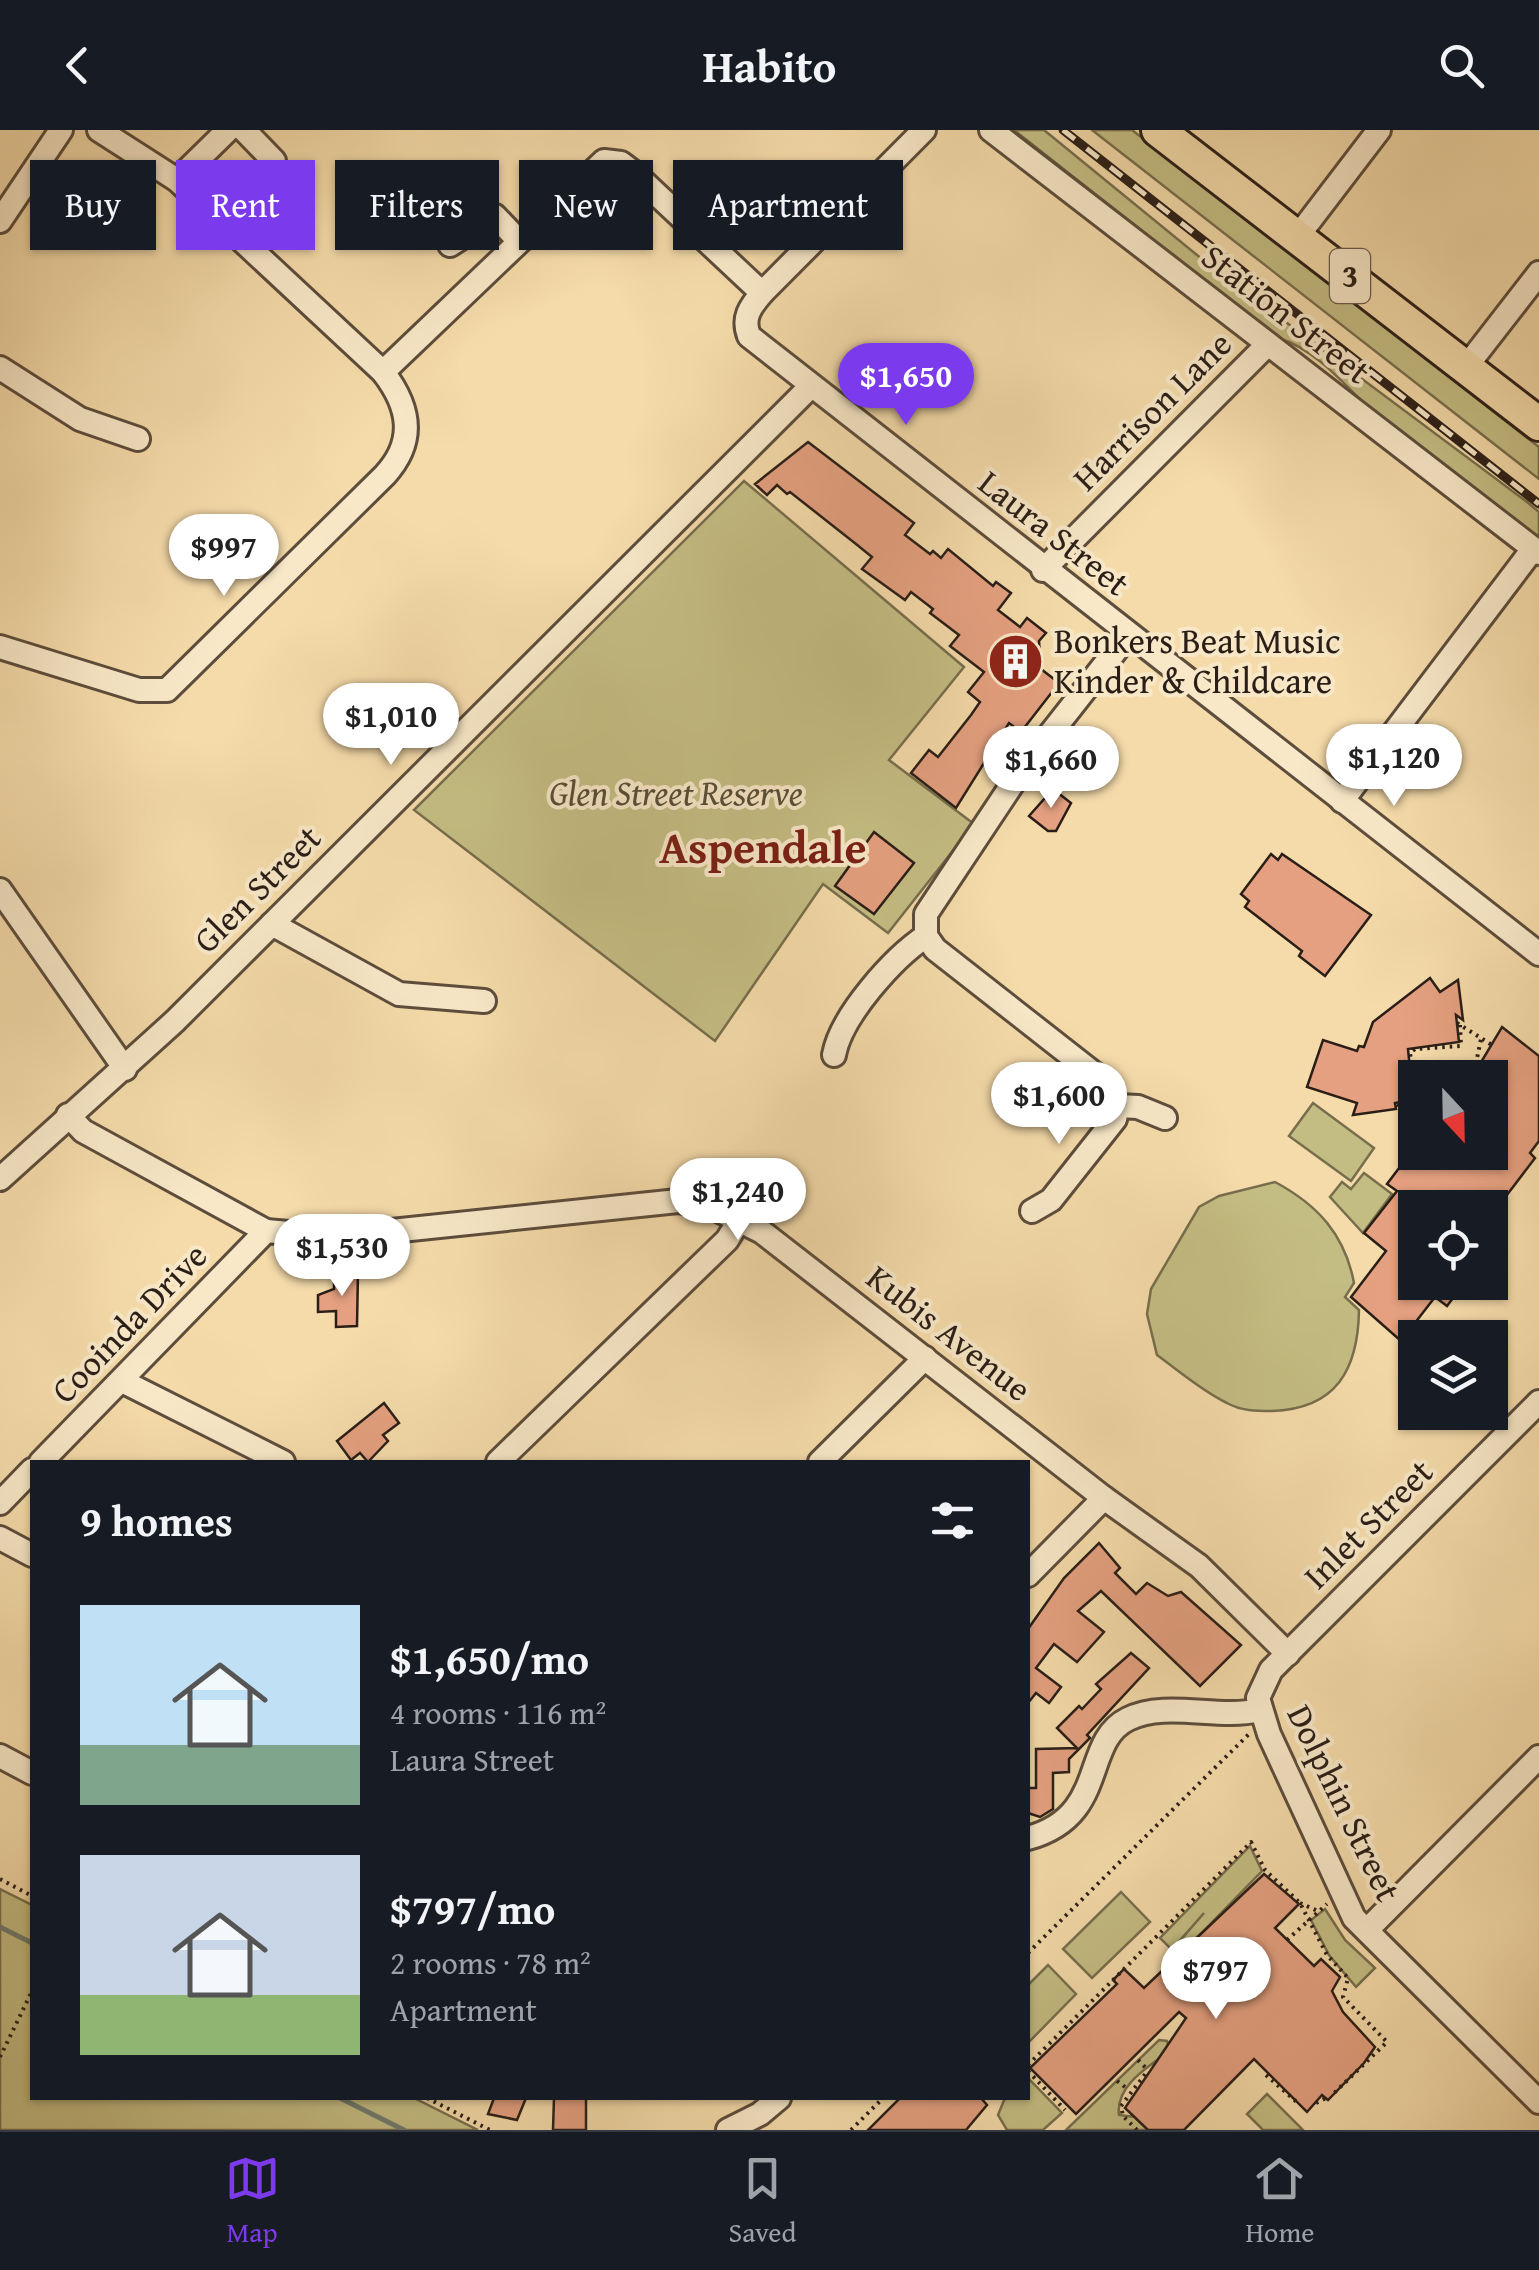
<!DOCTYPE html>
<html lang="en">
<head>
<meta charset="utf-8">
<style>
	body { margin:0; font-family:"Gentium Book Plus",serif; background:#242831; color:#f1f3f6; height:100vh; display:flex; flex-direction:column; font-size:38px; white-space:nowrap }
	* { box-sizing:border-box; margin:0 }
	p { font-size:32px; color:#9ea1a6 }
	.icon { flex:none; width:55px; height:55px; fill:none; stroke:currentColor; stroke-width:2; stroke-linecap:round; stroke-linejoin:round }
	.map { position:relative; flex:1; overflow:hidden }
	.drawer { position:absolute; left:30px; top:1330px; width:1000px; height:640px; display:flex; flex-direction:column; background:#171b24; border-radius:0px; box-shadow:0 2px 8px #0004 }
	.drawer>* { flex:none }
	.hud { position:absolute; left:30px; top:30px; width:1000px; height:90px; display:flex; gap:20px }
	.needle { width:65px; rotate:158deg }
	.controls { position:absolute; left:1398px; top:930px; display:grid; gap:20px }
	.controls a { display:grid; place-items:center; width:110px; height:110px; border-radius:0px; background:#171b24; box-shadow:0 2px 8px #0004; font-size:50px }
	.price { position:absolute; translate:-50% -85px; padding:0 22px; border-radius:35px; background:#fff; color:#222; font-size:32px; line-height:65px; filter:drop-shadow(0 2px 5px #0008) }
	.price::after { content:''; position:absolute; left:50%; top:60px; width:30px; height:22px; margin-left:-15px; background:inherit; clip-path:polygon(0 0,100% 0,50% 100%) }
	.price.active { background:#7c3aed; color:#fff }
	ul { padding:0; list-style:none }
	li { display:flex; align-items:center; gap:30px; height:250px; padding:0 50px }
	li span { display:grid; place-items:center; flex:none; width:280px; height:200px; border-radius:0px; color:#555 }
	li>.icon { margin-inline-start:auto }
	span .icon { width:120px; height:120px; fill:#fffc; stroke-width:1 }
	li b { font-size:42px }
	h2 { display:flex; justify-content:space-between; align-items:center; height:120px; padding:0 50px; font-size:42px }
	.chip { padding:0 35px; border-radius:0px; background:#171b24; box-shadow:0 2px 8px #0004; font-size:35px; line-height:90px }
	.chip.active { background:#7c3aed; color:#fff }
	header { display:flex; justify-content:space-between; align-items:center; height:130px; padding:0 50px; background:#171b24; font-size:45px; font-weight:700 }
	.menu { display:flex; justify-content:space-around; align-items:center; height:140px; border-top:2px solid #363941; background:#171b24; font-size:28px; color:#9ea1a6 }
	.menu a { display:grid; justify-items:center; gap:5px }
	.menu .active { color:#7c3aed }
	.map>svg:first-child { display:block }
	.green { fill:#c4bd83; stroke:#776e4d; stroke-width:2.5 }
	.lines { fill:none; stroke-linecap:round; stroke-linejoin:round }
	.stream { stroke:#6e7c6f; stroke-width:5 }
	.building { fill:#e4a080; stroke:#2a1e17; stroke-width:2.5 }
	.minor-casing { stroke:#5d4d3c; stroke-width:28 }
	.highway-casing { stroke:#2a1e17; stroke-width:38 }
	.path { stroke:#2a1e17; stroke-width:4; stroke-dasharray:2.5 5; stroke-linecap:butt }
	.minor { stroke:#f8e8c8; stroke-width:22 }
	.highway { stroke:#f5dbaa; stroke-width:32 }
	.rail-casing { stroke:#2a1e17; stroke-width:9 }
	.rail { stroke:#f8e8c8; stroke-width:5; stroke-dasharray:15; stroke-linecap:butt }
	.labels { text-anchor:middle; stroke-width:8; stroke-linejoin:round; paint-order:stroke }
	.shield { fill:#f8e8c8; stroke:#685b4c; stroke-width:2.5 }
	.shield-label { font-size:32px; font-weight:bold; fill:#2a1e17 }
	.street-label { font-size:35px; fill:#2a1e17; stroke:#f8e8c8 }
	.poi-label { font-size:35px; fill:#2a1e17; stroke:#f8e8c8; text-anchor:start }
	.park-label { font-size:35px; font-style:italic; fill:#584e37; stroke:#f8e8c8 }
	.district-label { font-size:45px; font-weight:bold; fill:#7a1f14; stroke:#f8e8c8 }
</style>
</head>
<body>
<header><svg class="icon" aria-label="back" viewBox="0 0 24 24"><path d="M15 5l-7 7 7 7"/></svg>Habito<svg class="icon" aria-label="search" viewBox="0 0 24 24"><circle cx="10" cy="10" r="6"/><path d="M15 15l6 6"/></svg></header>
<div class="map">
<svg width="1539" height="2000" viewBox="0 0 1539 2000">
	<rect width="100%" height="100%" fill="#f5dbaa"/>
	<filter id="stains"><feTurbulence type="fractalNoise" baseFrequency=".002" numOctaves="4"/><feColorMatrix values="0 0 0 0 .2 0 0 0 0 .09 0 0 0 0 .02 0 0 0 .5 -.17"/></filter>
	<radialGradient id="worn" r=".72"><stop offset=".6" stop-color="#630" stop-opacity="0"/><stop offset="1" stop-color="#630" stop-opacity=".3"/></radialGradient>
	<g class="green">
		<path d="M1014 0H1044L1208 134 1527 372 1539 382V411C1490 374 1439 338 1391 299 1356 270 1323 221 1278 208Z"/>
		<path d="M1092 0H1132L1539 317V349Z"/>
		<path d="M744 351 964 537 889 630 974 694 888 803 823 754 715 911 414 680Z"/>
		<path d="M1313 973 1374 1018 1351 1051 1289 1006Z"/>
		<path d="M1364 1043 1392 1064 1363 1103 1330 1067 1342 1052 1351 1059Z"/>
		<path d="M1275 1052C1318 1075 1345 1105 1354 1153L1345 1167 1359 1180C1358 1240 1336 1279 1272 1281 1256 1281 1241 1281 1227 1273 1202 1261 1179 1241 1157 1225L1147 1184 1151 1159 1199 1077 1219 1066Z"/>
		<path d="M1250 1716 1262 1741 1178 1827 1182 1821 1176 1815 1204 1783 1172 1820 1160 1808Z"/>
		<path d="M0 1759 32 1775V1968H414L478 2000H0Z"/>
		<path d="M1121 1762 1150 1792 1092 1848 1063 1819Z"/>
		<path d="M1325 1779 1345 1810 1375 1838 1356 1857 1329 1825 1311 1790Z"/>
		<path d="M1048 1835 1076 1864 1028 1913V1855Z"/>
		<path d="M1159 1910 1167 1911 1170 1921C1149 1936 1115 1956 1119 1985L1135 1987 1148 2000H1066Z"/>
		<path d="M1028 1948 1062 1983 1043 2000H1007L998 1985 1005 1968H1028Z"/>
		<path d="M1267 1964 1303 2000H1263L1247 1984Z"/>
	</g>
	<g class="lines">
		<g class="stream">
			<path d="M0 1797 32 1813"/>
			<path d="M340 1968 404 2000"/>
		</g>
	</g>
	<g class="building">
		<path d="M808 312 914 393 905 405 930 424 933 421 941 428 948 419 993 456 996 452 1011 463 998 480 1020 497 1027 488 1046 503 1039 511 1041 539 1059 553 1021 602 1009 593 956 678 911 643 929 620 938 627 971 585 980 572 968 562 984 542 950 516 959 505 930 483 933 479 911 462 905 470 862 439 872 427 856 414 790 362 787 364 777 355 767 365 755 354Z"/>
		<path d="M1053 659 1071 673 1056 701H1048L1029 686Z"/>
		<path d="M874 702 914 733 874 784 835 756Z"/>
		<path d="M1271 724 1278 730 1282 724 1371 785 1325 846 1299 826 1302 821 1245 777 1249 771 1241 764Z"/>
		<path d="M1430 848 1440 862 1458 850 1463 890 1456 885 1459 912 1408 919 1413 970 1395 973 1396 979 1353 985 1357 973 1307 957 1323 910 1357 921 1359 916 1364 917 1373 892Z"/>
		<path d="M1502 897 1539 926V1011L1530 1023 1535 1028 1497 1078H1415V1152H1465L1447 1176 1435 1167 1401 1211 1351 1167 1386 1121 1364 1103 1397 1061 1387 1054 1415 1017V1022H1490V981L1505 962 1477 939Z"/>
		<path d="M358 1141 357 1196 336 1197V1181L318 1182V1165L334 1159V1142Z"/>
		<path d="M384 1273 399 1293 383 1305 388 1311 368 1332 360 1323 351 1330 337 1311Z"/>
		<path d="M1099 1413 1120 1438 1115 1443 1136 1464 1147 1453 1168 1466 1181 1462 1241 1515 1200 1556 1101 1461 1078 1481 1104 1502 1077 1532 1054 1514 1036 1538 1061 1557 1049 1573 1036 1563 1028 1573V1499L1064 1448Z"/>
		<path d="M1131 1523 1149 1538 1087 1605 1090 1608 1069 1629V1642L1053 1643V1679L1040 1687 1028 1683V1658H1036V1619L1077 1618 1057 1598 1079 1576 1082 1579 1101 1559 1096 1554Z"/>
		<path d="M1264 1744 1299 1774 1275 1798 1314 1836 1321 1829 1340 1847 1332 1861 1343 1882 1375 1917 1364 1933 1328 1970 1322 1965 1307 1982 1254 1929 1184 2000H1148L1125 1978 1186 1888 1179 1882 1076 1984 1030 1938 1117 1854 1113 1850 1124 1839 1144 1858Z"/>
		<path d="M494 1968H526L517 1990 488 1984Z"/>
		<path d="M554 1968H586V2000H553Z"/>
		<path d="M900 1968H981L987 1975 966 2000H868Z"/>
	</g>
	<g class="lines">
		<defs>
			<g id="minor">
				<path d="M244 0 274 31"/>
				<path d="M924 0 762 163C750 177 742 188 749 206L1539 824"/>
				<path d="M991 0 1539 423"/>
				<path d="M177 50 228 0"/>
				<path d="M0 91 61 0"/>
				<path d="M1298 106 1379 0"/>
				<path d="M450 115 495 86 519 111"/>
				<path d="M1466 237 1539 143"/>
				<path d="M0 238 80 289 138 309"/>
				<path d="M383 242 604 31 621 33 633 42 762 163"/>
				<path d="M1043 440 1268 214"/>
				<path d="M1128 505 1021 641 926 784V806L935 819 1106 953 1118 976 1138 977 1165 988"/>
				<path d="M0 517 139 560H167L385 345C416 311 410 277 383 242L177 50 99 0"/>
				<path d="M1342 671 1533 419"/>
				<path d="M0 760 125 939"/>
				<path d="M272 794 399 864 484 871"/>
				<path d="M834 925C841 886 893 828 926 806"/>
				<path d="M68 985 83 1001 266 1101 334 1107 678 1071 708 1075 762 1102 1104 1368 1199 1436 1288 1524"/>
				<path d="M0 1049 175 891 811 256"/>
				<path d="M1032 1081 1051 1070 1115 989 1118 976"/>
				<path d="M122 1251 283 1332"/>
				<path d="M1539 1272 1271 1540 1258 1568 1269 1604 1354 1788 1539 1972"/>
				<path d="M41 1332 266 1101"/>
				<path d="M498 1332 727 1110 740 1089"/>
				<path d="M820 1332 925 1228"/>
				<path d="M0 1373 32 1340"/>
				<path d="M0 1408 32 1425"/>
				<path d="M1028 1445 1104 1368"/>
				<path d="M0 1626 32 1643"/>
				<path d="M1028 1708C1109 1686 1081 1612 1128 1589 1166 1570 1218 1590 1259 1580"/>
				<path d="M1367 1800 1539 1627"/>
				<path d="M728 2000 760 1984 779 1968"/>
			</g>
			<path id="highway" d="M1158 0 1539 294"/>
		</defs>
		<use href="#minor" class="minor-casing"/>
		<use href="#highway" class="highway-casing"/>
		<g class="path">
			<path d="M1457 893 1492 915"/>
			<path d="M1470 948 1475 938"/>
			<path d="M1480 948 1475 938 1481 909"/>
			<path d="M1490 952 1504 963"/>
			<path d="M1415 964 1410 923 1415 919 1461 916 1460 895"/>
			<path d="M1415 973 1398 976 1415 995"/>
			<path d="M0 1749 32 1766"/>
			<path d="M1300 1773 1318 1781"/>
			<path d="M1287 1810 1327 1774"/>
			<path d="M1028 1823 1249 1604"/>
			<path d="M0 1927 32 1861"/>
			<path d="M1138 1930 1146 1938"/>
			<path d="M1028 1935 1251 1712 1265 1740 1300 1773 1327 1825 1348 1848 1343 1867 1387 1912 1331 1966"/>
			<path d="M1028 1941 1065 1980"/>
			<path d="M1266 1945 1299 1974"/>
			<path d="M1117 1951 1129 1960"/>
			<path d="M427 1968 490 2000"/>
			<path d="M1316 1973 1326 1968"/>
			<path d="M851 2000 883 1968"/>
			<path d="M1137 2000 1123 1986 1121 1976 1146 1943"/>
		</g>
		<use href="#minor" class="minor"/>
		<use href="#highway" class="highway"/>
		<defs>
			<path id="rail" d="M1063 0 1539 374"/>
		</defs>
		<use href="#rail" class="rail-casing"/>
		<use href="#rail" class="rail"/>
	</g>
	<defs>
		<symbol id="building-disc" viewBox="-11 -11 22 22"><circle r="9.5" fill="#8f2418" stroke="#f8e8c8"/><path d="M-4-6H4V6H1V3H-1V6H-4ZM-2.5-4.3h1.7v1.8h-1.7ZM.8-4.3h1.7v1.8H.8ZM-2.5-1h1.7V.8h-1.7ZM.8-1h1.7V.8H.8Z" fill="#fff"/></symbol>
	</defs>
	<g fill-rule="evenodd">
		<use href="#building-disc" x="984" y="500" width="63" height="63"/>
	</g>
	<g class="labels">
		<rect class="shield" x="1330" y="119" width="40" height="54" rx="8"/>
		<g class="shield-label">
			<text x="1350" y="157">3</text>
		</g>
		<g class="street-label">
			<text transform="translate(1286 184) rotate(38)" y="12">Station Street</text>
			<text transform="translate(1152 281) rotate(-45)" y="12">Harrison Lane</text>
			<text transform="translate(1054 403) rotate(38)" y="12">Laura Street</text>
			<text transform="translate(257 759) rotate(-45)" y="12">Glen Street</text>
			<text transform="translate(129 1193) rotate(-46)" y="12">Cooinda Drive</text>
			<text transform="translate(949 1203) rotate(38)" y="12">Kubis Avenue</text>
			<text transform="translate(1368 1394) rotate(-45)" y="12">Inlet Street</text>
			<text transform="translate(1344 1673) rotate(64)" y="12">Dolphin Street</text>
		</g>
		<g class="poi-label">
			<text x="1054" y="523">Bonkers Beat Music<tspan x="1054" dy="40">Kinder &amp; Childcare</tspan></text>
		</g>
		<g class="park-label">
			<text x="676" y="675">Glen Street Reserve</text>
		</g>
		<g class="district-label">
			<text x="763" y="733">Aspendale</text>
		</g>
	</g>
	<rect width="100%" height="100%" filter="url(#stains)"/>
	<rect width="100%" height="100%" fill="url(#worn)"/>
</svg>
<div class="controls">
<a><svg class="needle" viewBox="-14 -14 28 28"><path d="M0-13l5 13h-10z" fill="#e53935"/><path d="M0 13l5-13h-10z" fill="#9ea1a6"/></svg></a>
<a><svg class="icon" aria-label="locate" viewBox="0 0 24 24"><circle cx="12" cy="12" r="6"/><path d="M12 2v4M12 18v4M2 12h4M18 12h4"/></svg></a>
<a><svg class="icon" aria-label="layers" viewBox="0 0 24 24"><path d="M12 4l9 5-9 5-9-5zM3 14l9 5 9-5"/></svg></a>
</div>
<b class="price active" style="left:906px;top:298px">$1,650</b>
<b class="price" style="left:224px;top:469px">$997</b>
<b class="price" style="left:391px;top:638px">$1,010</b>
<b class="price" style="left:1394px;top:679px">$1,120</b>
<b class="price" style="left:1051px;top:681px">$1,660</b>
<b class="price" style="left:1059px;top:1017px">$1,600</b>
<b class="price" style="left:738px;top:1113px">$1,240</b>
<b class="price" style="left:342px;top:1169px">$1,530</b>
<b class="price" style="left:1216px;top:1892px">$797</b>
<div class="hud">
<a class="chip">Buy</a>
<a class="chip active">Rent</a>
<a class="chip">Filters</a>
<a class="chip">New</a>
<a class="chip">Apartment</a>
</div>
<section class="drawer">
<h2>9 homes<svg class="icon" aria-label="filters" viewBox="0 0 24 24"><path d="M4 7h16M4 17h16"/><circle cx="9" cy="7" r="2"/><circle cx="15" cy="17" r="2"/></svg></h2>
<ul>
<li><span style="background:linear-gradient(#bfe0f5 70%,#7fa58c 0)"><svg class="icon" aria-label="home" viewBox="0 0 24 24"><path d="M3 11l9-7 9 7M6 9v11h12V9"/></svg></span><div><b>$1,650/mo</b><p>4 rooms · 116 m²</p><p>Laura Street</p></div></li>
<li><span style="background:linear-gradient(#c9d6e8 70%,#8fb573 0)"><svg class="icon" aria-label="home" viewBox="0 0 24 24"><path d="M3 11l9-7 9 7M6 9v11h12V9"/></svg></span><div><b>$797/mo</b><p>2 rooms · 78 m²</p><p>Apartment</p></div></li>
</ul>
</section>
</div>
<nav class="menu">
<a class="active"><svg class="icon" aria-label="map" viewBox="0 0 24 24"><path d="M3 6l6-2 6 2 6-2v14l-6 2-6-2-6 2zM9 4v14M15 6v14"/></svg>Map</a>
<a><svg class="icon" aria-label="saved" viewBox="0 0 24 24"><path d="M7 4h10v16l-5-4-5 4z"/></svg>Saved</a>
<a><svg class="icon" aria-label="home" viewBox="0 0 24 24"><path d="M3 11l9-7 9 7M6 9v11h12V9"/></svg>Home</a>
</nav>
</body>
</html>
